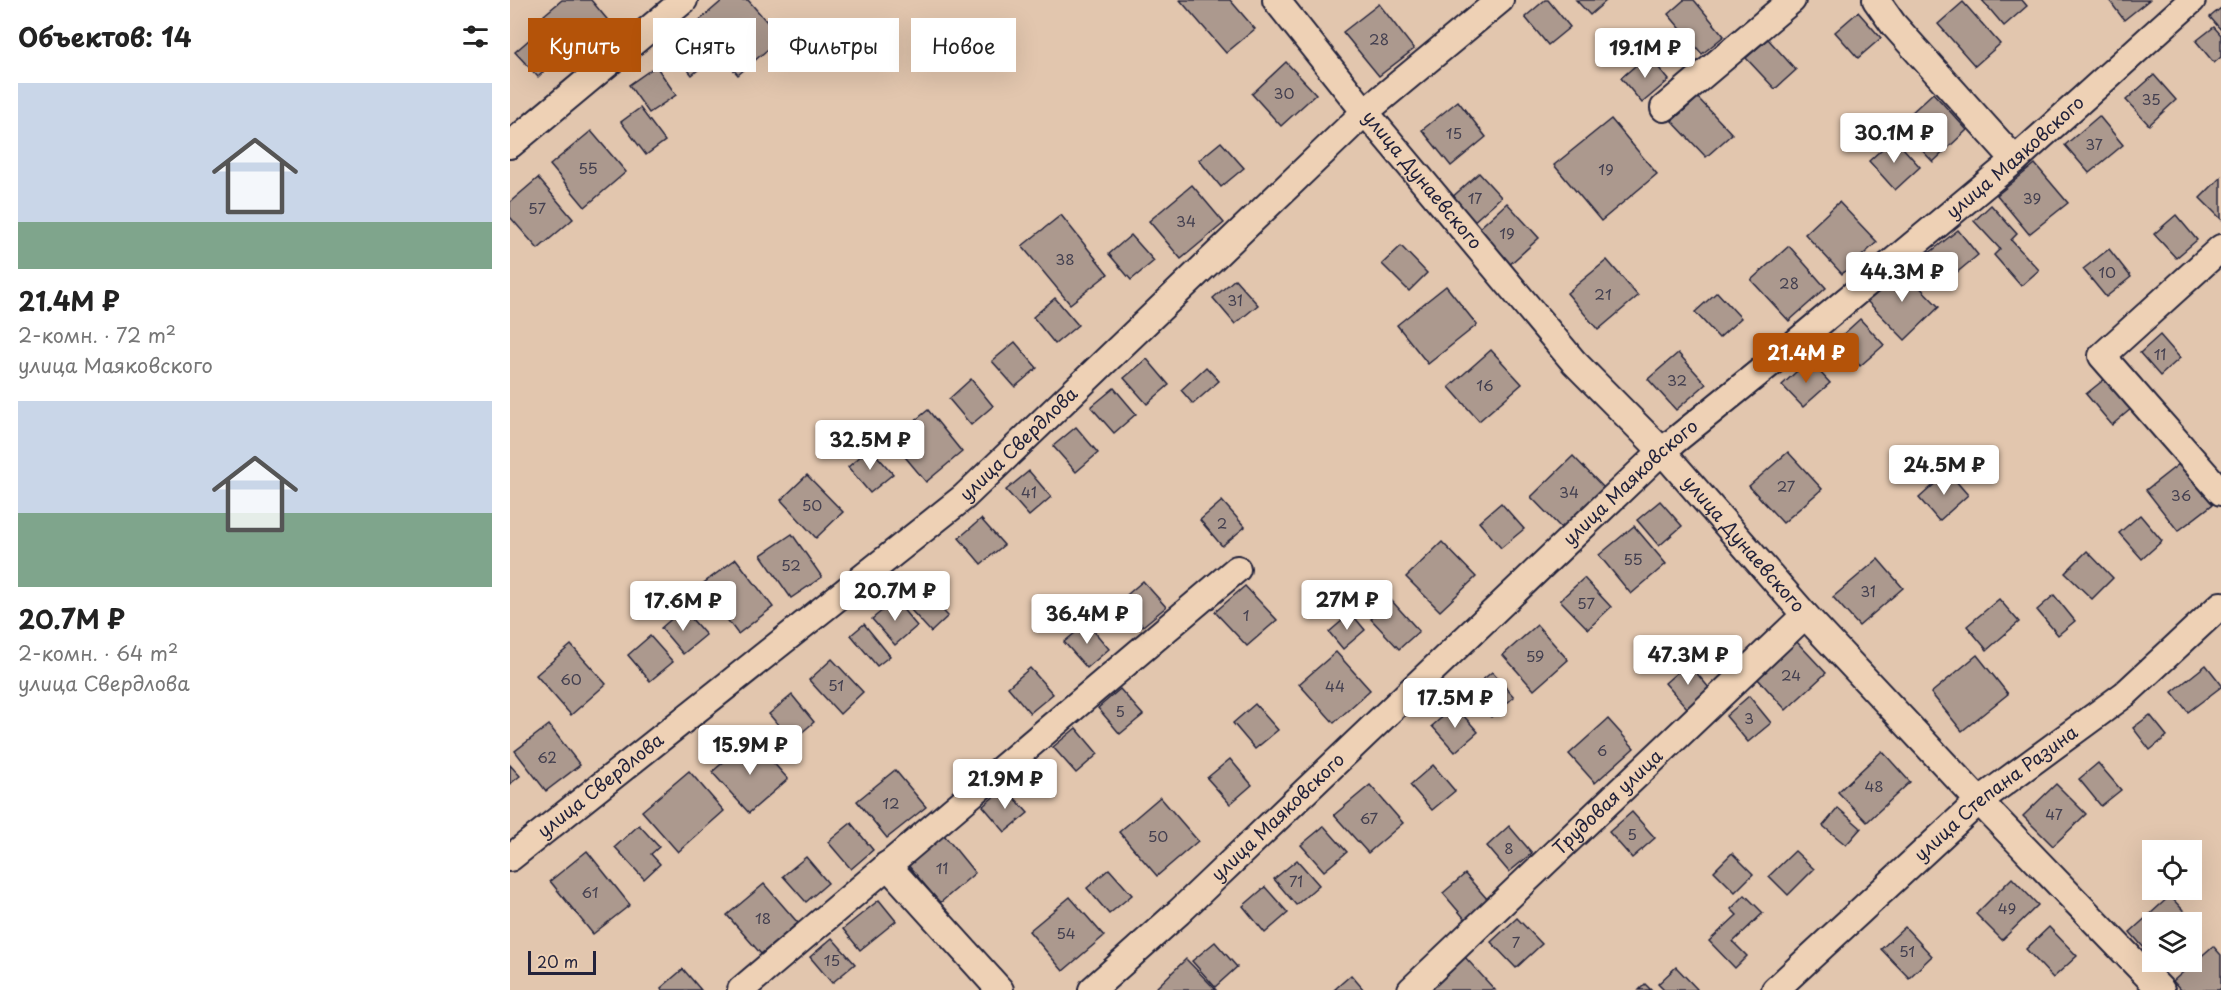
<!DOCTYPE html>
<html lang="ru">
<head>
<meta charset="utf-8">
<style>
	body { margin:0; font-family:"Playpen Sans",sans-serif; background:#f2f2f2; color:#222; height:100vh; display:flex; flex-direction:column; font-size:22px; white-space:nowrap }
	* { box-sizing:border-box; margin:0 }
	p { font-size:20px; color:#767676 }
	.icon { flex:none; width:33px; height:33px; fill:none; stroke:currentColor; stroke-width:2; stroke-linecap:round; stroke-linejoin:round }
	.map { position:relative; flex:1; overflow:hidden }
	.drawer { display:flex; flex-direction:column; background:#fff; width:510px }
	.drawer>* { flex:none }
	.guide { position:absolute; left:18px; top:18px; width:570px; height:54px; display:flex; gap:12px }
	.controls { position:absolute; left:1632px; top:840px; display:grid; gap:12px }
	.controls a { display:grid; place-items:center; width:60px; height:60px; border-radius:0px; background:#fff; box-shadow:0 6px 24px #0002; font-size:30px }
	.scale { position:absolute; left:18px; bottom:15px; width:68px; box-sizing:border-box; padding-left:6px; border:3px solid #22223b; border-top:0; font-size:16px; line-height:21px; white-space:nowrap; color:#22223b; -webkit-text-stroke:4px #eed1b5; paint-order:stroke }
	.price { position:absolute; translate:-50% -51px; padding:0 14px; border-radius:6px; background:#fff; color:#222; font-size:20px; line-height:39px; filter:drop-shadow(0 2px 3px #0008) }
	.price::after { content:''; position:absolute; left:50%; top:36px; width:18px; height:14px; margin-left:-9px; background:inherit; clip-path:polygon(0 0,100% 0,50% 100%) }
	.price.active { background:#b45309; color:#fff }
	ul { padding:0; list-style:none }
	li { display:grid; align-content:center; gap:12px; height:318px; padding:0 18px }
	li span { display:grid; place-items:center; height:186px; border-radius:0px; color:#555 }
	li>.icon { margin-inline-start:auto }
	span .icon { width:108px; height:108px; fill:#fffc; stroke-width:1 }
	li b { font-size:26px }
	h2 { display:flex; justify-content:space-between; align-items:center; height:72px; padding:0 18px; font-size:26px }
	.pill { padding:0 21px; border-radius:0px; background:#fff; box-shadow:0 6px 24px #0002; font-size:21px; line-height:54px }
	.pill.active { background:#b45309; color:#fff }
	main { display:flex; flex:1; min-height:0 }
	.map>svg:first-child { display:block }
	.building { fill:#ac998e; stroke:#22223b; stroke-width:1.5 }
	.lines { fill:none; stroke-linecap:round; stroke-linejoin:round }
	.minor-casing { stroke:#22223b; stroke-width:30 }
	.minor { stroke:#eed1b5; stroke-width:26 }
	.labels { text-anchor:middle; stroke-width:4.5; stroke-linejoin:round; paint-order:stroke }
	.number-label { font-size:15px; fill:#444050 }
	.street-label { font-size:18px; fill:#22223b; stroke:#eed1b5 }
</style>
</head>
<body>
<main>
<section class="drawer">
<h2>Объектов: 14<svg class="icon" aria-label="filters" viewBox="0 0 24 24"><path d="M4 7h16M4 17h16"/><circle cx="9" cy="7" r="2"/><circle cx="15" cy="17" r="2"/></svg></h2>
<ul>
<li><span style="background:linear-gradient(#c9d6e8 75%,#7fa58c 0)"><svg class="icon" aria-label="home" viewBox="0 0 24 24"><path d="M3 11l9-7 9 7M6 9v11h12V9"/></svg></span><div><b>21.4M ₽</b><p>2-комн. · 72 m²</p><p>улица Маяковского</p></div></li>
<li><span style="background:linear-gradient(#c9d6e8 60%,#7fa58c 0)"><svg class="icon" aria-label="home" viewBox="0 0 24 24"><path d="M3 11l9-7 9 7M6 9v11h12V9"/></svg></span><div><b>20.7M ₽</b><p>2-комн. · 64 m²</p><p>улица Свердлова</p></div></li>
</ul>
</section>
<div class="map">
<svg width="1711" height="990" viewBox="0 0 1711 990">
	<rect width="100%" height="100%" fill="#e2c6ae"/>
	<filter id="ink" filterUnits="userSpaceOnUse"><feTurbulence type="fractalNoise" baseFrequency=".0167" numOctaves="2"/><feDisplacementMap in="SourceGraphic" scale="12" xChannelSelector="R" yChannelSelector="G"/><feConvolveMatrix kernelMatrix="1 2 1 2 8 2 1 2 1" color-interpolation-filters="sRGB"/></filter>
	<g filter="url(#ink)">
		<g class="building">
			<path d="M52 0H81L101 24 66 53 34 15Z"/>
			<path d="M213 0H238L271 38 228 75 184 25Z"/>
			<path d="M670 0H720L745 29 716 53Z"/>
			<path d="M1035 0H1038L1060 27 1038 45 1015 17Z"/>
			<path d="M1066 0H1097L1080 15Z"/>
			<path d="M1174 0H1184L1214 36 1192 54 1158 14Z"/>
			<path d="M1472 0H1512L1517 6 1494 26Z"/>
			<path d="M1599 0H1639L1614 20Z"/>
			<path d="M1453 2 1490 44 1465 66 1428 24Z"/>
			<path d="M869 4 904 49 869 76 833 32Z"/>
			<path d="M1711 8V30L1700 17Z"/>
			<path d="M1348 12 1371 38 1348 58 1325 32Z"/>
			<path d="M1704 27 1711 35V57L1704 63 1686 41Z"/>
			<path d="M182 30 205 56 182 75 160 48Z"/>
			<path d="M28 32 50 56 28 77 5 52Z"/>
			<path d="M1258 39 1286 70 1265 89 1236 58Z"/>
			<path d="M1138 55 1159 80 1132 103 1111 78Z"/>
			<path d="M776 62 806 94 771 126 742 94Z"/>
			<path d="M146 66 166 95 139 113 119 85Z"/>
			<path d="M1644 75 1666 100 1639 125 1616 100Z"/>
			<path d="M1423 93 1457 130 1423 162 1388 125Z"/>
			<path d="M1188 98 1222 134 1196 157 1162 121Z"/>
			<path d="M948 101 976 137 941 166 912 130Z"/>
			<path d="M130 108 155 141 136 155 111 122Z"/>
			<path d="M1589 116 1613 145 1579 173 1555 145Z"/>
			<path d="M1101 119 1147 174 1091 221 1044 165Z"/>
			<path d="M81 131 116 172 75 207 40 165Z"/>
			<path d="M1384 138 1410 167 1385 190 1359 161Z"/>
			<path d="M711 142 734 168 711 187 689 160Z"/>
			<path d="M1525 164 1558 203 1519 234 1487 195Z"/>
			<path d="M969 173 991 197 961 224 939 200Z"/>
			<path d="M1711 177V219L1690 198Z"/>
			<path d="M28 178 63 219 28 249 0 217V202Z"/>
			<path d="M682 185 714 223 671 259 639 221Z"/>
			<path d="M1329 202 1367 242 1332 274 1295 234Z"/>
			<path d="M997 203 1029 238 998 266 966 231Z"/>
			<path d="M1481 205 1507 234 1501 240 1529 270 1511 286 1484 255 1490 249 1464 221Z"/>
			<path d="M551 215 598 274 560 304 512 246Z"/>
			<path d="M1666 215 1687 240 1666 258 1644 234Z"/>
			<path d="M1448 230 1468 255 1439 279 1418 254Z"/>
			<path d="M621 235 644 261 621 280 599 254Z"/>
			<path d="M891 246 917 273 899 291 872 264Z"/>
			<path d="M1279 246 1316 288 1279 321 1241 280Z"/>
			<path d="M1599 249 1621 277 1596 297 1573 269Z"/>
			<path d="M1097 260 1128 296 1088 330 1057 293Z"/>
			<path d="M1389 266 1429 307 1395 340 1355 299Z"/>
			<path d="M725 279 748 305 725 324 703 298Z"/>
			<path d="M936 286 967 325 918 364 887 325Z"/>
			<path d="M1207 292 1231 318 1209 338 1185 312Z"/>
			<path d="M545 298 568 325 545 344 523 317Z"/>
			<path d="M1350 319 1374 345 1350 366 1327 340Z"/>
			<path d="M1650 335 1670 358 1650 376 1630 353Z"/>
			<path d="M505 342 527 368 505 387 482 361Z"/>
			<path d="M981 350 1012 384 969 421 939 387Z"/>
			<path d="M1168 353 1196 384 1166 410 1138 379Z"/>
			<path d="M637 359 659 385 637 404 614 378Z"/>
			<path d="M1299 360 1320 383 1293 407 1272 385Z"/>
			<path d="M696 367 709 381 683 404 671 390Z"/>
			<path d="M1596 378 1622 408 1602 425 1576 394Z"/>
			<path d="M461 379 483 406 461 425 439 399Z"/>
			<path d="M604 388 626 414 604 433 581 407Z"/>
			<path d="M418 410 452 452 416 482 381 440Z"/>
			<path d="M566 427 588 453 566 472 543 446Z"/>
			<path d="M360 448 383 474 360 493 338 467Z"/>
			<path d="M1278 452 1312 489 1273 523 1239 486Z"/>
			<path d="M1063 456 1096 490 1054 531 1021 497Z"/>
			<path d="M1674 460 1707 501 1668 531 1636 490Z"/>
			<path d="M519 471 541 497 519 516 496 490Z"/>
			<path d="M1438 472 1458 495 1429 521 1409 498Z"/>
			<path d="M297 475 333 512 306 538 271 500Z"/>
			<path d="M712 501 735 527 712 546 690 520Z"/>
			<path d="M1150 501 1172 526 1149 546 1127 520Z"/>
			<path d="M991 503 1014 529 991 548 969 522Z"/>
			<path d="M1630 515 1652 541 1632 559 1609 533Z"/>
			<path d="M471 519 494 545 471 564 449 538Z"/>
			<path d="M1124 526 1156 564 1121 594 1089 555Z"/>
			<path d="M282 534 312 577 281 598 251 555Z"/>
			<path d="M932 542 966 577 930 611 896 577Z"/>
			<path d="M1577 551 1603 578 1582 599 1555 573Z"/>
			<path d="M226 559 263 607 228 634 191 585Z"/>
			<path d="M1368 559 1393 588 1349 626 1323 597Z"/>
			<path d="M1074 578 1101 607 1078 629 1050 600Z"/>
			<path d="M633 581 656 607 633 626 611 600Z"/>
			<path d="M408 584 438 616 421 632 391 599Z"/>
			<path d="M735 586 767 620 737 646 705 612Z"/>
			<path d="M1544 595 1565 621 1548 635 1527 610Z"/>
			<path d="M1489 599 1509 622 1477 650 1457 626Z"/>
			<path d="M385 600 407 626 385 645 362 619Z"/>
			<path d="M881 600 909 631 889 649 861 619Z"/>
			<path d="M173 609 196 635 173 654 151 628Z"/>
			<path d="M841 613 855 630 833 649 819 632Z"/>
			<path d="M577 623 599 649 577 668 554 642Z"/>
			<path d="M354 624 380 656 367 666 341 635Z"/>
			<path d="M1027 625 1058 660 1024 690 993 655Z"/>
			<path d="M140 636 163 662 140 681 118 655Z"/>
			<path d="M1286 641 1316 673 1276 710 1247 678Z"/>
			<path d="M61 645 96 684 61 715 26 675Z"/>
			<path d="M826 652 860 690 824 723 789 684Z"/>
			<path d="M1467 655 1498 694 1452 731 1421 693Z"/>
			<path d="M322 659 353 692 330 714 299 680Z"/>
			<path d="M1178 663 1200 689 1177 708 1155 683Z"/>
			<path d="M1696 665 1711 684V687L1678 712 1662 692Z"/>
			<path d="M520 668 543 694 520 713 498 687Z"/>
			<path d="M982 672 1004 697 981 717 959 691Z"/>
			<path d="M610 689 633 715 610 734 588 708Z"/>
			<path d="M282 695 304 722 282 741 259 714Z"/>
			<path d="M1239 696 1261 723 1238 742 1216 716Z"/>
			<path d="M745 704 768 730 745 749 723 723Z"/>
			<path d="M945 706 968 732 945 752 922 726Z"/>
			<path d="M1640 715 1657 736 1640 750 1623 728Z"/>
			<path d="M1098 719 1124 748 1085 783 1059 754Z"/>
			<path d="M39 725 70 765 36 791 5 751Z"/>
			<path d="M566 728 588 754 566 773 543 747Z"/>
			<path d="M241 738 278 779 239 813 202 772Z"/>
			<path d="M1372 751 1400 782 1357 822 1328 792Z"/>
			<path d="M720 759 742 785 720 804 697 778Z"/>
			<path d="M1588 763 1611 790 1591 806 1569 779Z"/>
			<path d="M0 765 10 776 0 784Z"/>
			<path d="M923 765 945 791 922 810 900 785Z"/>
			<path d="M385 770 416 807 377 838 347 801Z"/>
			<path d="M179 771 214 811 168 852 132 811Z"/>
			<path d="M1546 784 1576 814 1543 846 1513 816Z"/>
			<path d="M860 785 893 823 858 853 824 815Z"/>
			<path d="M495 787 518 813 495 832 473 806Z"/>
			<path d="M650 797 688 841 647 876 609 832Z"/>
			<path d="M1328 808 1351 828 1336 845 1313 826Z"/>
			<path d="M1122 812 1145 838 1122 858 1099 832Z"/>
			<path d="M341 823 363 850 341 869 318 842Z"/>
			<path d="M129 825 149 847 141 854 150 864 134 879 105 847Z"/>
			<path d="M814 826 837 852 814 871 791 845Z"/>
			<path d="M999 826 1022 853 999 872 977 846Z"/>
			<path d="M434 835 465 873 430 903 398 865Z"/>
			<path d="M77 851 120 905 83 934 40 881Z"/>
			<path d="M1285 851 1304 869 1278 895 1259 876Z"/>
			<path d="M1222 853 1243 874 1225 892 1204 871Z"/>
			<path d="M296 857 318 883 296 902 273 876Z"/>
			<path d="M787 860 809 885 786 905 764 879Z"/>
			<path d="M599 869 622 895 599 914 577 888Z"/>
			<path d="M955 874 978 900 955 919 933 893Z"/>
			<path d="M1502 878 1528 905 1492 940 1466 914Z"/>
			<path d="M254 884 288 923 251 954 217 915Z"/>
			<path d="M755 887 778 913 755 933 733 906Z"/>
			<path d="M1235 895 1253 913 1223 942 1237 956 1225 968 1199 941 1227 915 1221 909Z"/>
			<path d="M1660 896 1683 921 1682 923 1642 922V957L1620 932Z"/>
			<path d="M560 897 594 936 553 971 519 931Z"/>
			<path d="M369 900 386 921 350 950 333 929Z"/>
			<path d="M1007 918 1032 944 1006 968 981 942Z"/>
			<path d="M1395 927 1422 956 1399 978 1371 949Z"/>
			<path d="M1539 927 1567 956 1543 978 1516 949Z"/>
			<path d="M322 938 345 964 322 983 300 957Z"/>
			<path d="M705 942 727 967 705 987 682 961Z"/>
			<path d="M1703 946 1711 955V988L1709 990H1671L1663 981Z"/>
			<path d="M954 956 985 990H917Z"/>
			<path d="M676 959 706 990H644Z"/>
			<path d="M1166 967 1187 989 1186 990H1154L1148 984Z"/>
			<path d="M173 969 191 990H152L151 988Z"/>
			<path d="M841 975 854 990H824Z"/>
			<path d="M1135 984 1141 990H1129Z"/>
		</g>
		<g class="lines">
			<defs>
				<g id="minor">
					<path id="s1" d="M766 0 855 112 1064 362 1152 451 1295 615 1469 801 1651 990"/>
					<path d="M1366 0 1383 24 1505 160"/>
					<path d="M1154 108 1282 0"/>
					<path d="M0 145 174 0"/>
					<path d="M1711 248 1592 356 1711 492"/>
					<path id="s2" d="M0 858 454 497 855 112 990 0"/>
					<path d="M377 865 490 990"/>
					<path d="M231 990 727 569"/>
					<path id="s3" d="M582 990 669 912 1152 451 1283 345 1505 160 1682 0"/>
					<path id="s4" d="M901 990 1295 615"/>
					<path id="s5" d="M1265 990 1469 801 1615 694 1711 605"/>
				</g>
			</defs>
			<use href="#minor" class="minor-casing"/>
			<use href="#minor" class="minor"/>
		</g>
	</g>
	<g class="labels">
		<g class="number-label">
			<text x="869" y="45">28</text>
			<text x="774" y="99">30</text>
			<text x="1641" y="105">35</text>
			<text x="944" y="139">15</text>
			<text x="1584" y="150">37</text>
			<text x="78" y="174">55</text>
			<text x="1096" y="175">19</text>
			<text x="965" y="204">17</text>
			<text x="1522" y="204">39</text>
			<text x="27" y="214">57</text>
			<text x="676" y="227">34</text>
			<text x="997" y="239">19</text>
			<text x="555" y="265">38</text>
			<text x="1597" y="278">10</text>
			<text x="1279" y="289">28</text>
			<text x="1093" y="300">21</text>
			<text x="725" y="306">31</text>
			<text x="1650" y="360">11</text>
			<text x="1167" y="386">32</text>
			<text x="975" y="391">16</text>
			<text x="1276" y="492">27</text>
			<text x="519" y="498">41</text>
			<text x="1059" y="498">34</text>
			<text x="1671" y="501">36</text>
			<text x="302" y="511">50</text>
			<text x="712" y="529">2</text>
			<text x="1123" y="565">55</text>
			<text x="281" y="571">52</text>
			<text x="1358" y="597">31</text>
			<text x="1076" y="609">57</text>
			<text x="736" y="621">1</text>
			<text x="1025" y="662">59</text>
			<text x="1281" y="681">24</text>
			<text x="61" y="685">60</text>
			<text x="326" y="691">51</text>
			<text x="825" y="692">44</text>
			<text x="610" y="717">5</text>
			<text x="1239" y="724">3</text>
			<text x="1092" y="756">6</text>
			<text x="37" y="763">62</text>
			<text x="1364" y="792">48</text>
			<text x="381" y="809">12</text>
			<text x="1544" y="820">47</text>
			<text x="859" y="824">67</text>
			<text x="1122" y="840">5</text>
			<text x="648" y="842">50</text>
			<text x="999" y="854">8</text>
			<text x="432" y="874">11</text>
			<text x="786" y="887">71</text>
			<text x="80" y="898">61</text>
			<text x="1497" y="914">49</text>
			<text x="253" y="924">18</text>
			<text x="556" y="939">54</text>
			<text x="1006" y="948">7</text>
			<text x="1397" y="957">51</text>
			<text x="322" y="966">15</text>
		</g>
		<g class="street-label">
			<text dy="6" stroke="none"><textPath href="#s3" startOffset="1244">улица Маяковского</textPath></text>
			<text dy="6" stroke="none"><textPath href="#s1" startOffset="232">улица Дунаевского</textPath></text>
			<text dy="6" stroke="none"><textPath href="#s2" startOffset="656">улица Свердлова</textPath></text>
			<text dy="6" stroke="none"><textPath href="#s3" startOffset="740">улица Маяковского</textPath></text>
			<text dy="6" stroke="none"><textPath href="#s1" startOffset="718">улица Дунаевского</textPath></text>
			<text dy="6" stroke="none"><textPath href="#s2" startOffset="116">улица Свердлова</textPath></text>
			<text dy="6" stroke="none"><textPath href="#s5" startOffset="296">улица Степана Разина</textPath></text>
			<text dy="6" stroke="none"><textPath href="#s4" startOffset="272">Трудовая улица</textPath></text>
			<text dy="6" stroke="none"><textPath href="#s3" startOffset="254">улица Маяковского</textPath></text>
		</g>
	</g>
</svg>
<div class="controls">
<a><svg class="icon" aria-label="locate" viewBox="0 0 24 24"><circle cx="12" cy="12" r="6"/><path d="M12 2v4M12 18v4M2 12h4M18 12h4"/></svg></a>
<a><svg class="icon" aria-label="layers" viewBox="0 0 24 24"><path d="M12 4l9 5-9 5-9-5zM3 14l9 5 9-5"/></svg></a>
</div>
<div class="scale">20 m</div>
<b class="price" style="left:1135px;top:79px">19.1M ₽</b>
<b class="price" style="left:1384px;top:164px">30.1M ₽</b>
<b class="price" style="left:1392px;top:303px">44.3M ₽</b>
<b class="price active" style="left:1296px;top:384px">21.4M ₽</b>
<b class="price" style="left:360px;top:471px">32.5M ₽</b>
<b class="price" style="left:1434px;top:496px">24.5M ₽</b>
<b class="price" style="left:385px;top:622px">20.7M ₽</b>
<b class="price" style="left:837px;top:631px">27M ₽</b>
<b class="price" style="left:173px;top:632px">17.6M ₽</b>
<b class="price" style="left:577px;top:645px">36.4M ₽</b>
<b class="price" style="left:1178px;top:686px">47.3M ₽</b>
<b class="price" style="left:945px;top:729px">17.5M ₽</b>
<b class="price" style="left:240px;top:776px">15.9M ₽</b>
<b class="price" style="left:495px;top:810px">21.9M ₽</b>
<div class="guide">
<a class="pill active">Купить</a>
<a class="pill">Снять</a>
<a class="pill">Фильтры</a>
<a class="pill">Новое</a>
</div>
</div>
</main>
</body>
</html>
